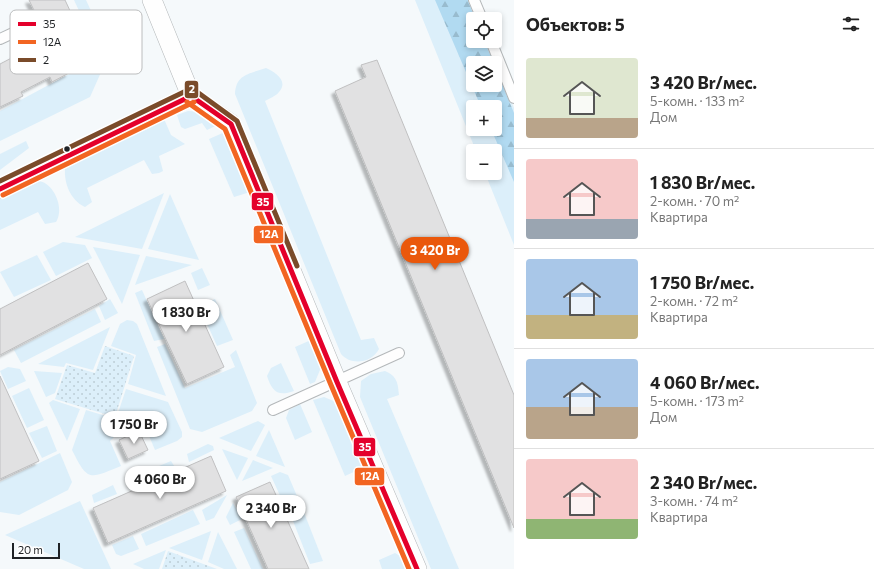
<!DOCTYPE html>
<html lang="ru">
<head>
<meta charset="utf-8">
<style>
	body { margin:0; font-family:Commissioner,sans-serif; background:#f2f2f2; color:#222; height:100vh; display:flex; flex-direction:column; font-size:15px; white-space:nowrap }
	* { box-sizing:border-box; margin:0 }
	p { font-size:13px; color:#767676 }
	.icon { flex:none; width:22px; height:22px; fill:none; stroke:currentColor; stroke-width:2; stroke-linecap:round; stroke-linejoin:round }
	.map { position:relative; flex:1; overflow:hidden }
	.drawer { display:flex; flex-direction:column; background:#fff; width:360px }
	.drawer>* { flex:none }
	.tools { position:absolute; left:466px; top:12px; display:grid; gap:8px }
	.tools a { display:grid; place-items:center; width:36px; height:36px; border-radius:4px; background:#fff; box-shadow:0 2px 6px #0003; font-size:20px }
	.scale { position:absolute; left:12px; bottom:10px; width:48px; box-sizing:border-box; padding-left:4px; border:2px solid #1f2225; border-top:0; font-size:11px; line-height:14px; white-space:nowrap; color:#1f2225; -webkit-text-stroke:3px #fff; paint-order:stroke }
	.price { position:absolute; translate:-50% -34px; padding:0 9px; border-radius:14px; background:#fff; color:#222; font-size:13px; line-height:26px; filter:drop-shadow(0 1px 2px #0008) }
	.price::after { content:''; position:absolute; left:50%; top:24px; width:12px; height:9px; margin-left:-6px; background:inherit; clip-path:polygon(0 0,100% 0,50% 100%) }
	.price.on { background:#ea580c; color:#fff }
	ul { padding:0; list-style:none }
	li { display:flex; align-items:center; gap:12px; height:100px; padding:0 12px }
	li+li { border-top:1px solid #e0e0e0 }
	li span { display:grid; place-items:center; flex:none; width:112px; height:80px; border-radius:4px; color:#555 }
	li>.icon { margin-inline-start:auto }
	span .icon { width:48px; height:48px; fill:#fffc; stroke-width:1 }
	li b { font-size:17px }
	h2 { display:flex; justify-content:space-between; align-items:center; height:48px; padding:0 12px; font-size:17px }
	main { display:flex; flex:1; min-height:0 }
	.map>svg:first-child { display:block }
	.green { fill:#dceffa; fill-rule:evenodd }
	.forest { fill:url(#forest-firs) }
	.park { fill:url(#park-dots) }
	.building { fill:#e1e1e2; stroke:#c0c0c1; filter:url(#shadow) }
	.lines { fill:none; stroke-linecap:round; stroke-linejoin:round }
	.lane-casing { stroke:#b4b8ba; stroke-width:12 }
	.street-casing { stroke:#b4b8ba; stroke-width:20 }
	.lane { stroke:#fefefe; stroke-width:10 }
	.street { stroke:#fefefe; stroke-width:19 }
	.bus-1-casing { stroke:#fff; stroke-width:8 }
	.bus-2-casing { stroke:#fff; stroke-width:8 }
	.bus-3-casing { stroke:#fff; stroke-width:8 }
	.bus-1 { stroke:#e4002b; stroke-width:5 }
	.bus-2 { stroke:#f26522; stroke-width:5 }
	.bus-3 { stroke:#7a4b2a; stroke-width:5 }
	.bus-dot { fill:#1f2225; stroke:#fff; stroke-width:1.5 }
	.key { fill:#fff; stroke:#bcbdbe; stroke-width:1 }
	.key-label { font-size:11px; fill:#1f2225 }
	.line-badge { stroke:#fff; stroke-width:1.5 }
	.badge-label { font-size:11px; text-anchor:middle; font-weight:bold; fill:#fff }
</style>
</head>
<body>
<main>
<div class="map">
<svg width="514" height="569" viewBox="0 0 514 569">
	<defs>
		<pattern id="forest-firs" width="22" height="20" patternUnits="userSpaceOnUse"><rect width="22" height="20" fill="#b1daf1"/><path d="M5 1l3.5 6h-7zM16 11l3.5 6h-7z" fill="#98bbce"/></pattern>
		<pattern id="park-dots" width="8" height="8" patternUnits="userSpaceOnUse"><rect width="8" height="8" fill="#dceffa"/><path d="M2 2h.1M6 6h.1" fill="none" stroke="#bccdd6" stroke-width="1.8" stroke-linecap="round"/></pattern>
		<filter id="shadow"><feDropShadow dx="-3.5" dy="3.5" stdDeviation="1" flood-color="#0004"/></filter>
	</defs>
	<rect width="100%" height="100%" fill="#f5f9fb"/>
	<g class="green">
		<path d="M74 0H86L110 52 90 97 0 141V111L88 64 67 23 81 15Z"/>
		<path d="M415 0H469L476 19H473V41H486L495 63H473V85H495V63L514 108V245L485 173H495V151H476ZM473 107H495V129H473Z"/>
		<path d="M266 68C275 72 289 81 279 92 276 96 270 98 265 101L361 340 374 338 379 349C372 363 351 366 341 354L235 94C236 74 249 74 266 68Z"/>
		<path d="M188 111 202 112 222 123 207 130 202 123 185 129 181 127 177 115Z"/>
		<path d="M164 119 171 135 185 144 159 156 163 171 159 173 152 174 144 160 87 188 92 202 85 207C70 200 64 183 65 168Z"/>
		<path d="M225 132 249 187 247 193 234 197 209 139Z"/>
		<path d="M26 141 29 148 0 170V154Z"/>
		<path d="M39 181C54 183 65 209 56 222L45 224 38 212 0 230V198Z"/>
		<path d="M164 193 142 249 75 237Z"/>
		<path d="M170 194 199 260 148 249Z"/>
		<path d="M63 242 85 245 92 258 56 276 43 252Z"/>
		<path d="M93 247 140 255 122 304Z"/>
		<path d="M37 255 51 280 14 297 0 272Z"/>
		<path d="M146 256 192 265 135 285Z"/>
		<path d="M202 268 210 285 198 290 191 273Z"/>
		<path d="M142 290 164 339 154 341 135 293Z"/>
		<path d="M110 299 118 313 105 320 99 306Z"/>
		<path d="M215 299 233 340 217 346 199 306Z"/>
		<path d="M95 309 101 322 21 363 14 350Z"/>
		<path d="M127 320 133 321 137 324 166 396 128 384 136 355 111 346 120 324Z"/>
		<path d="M110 327 93 370 66 363 64 367 38 364Z"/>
		<path d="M311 340 322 365 315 382 310 384 295 347Z"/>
		<path d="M165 344 185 388 235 367 230 355 236 350 257 403 252 411 202 432 190 429 157 347Z"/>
		<path d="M281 363 294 391C277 397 272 391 267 376L271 368Z"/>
		<path d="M8 367 20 369 26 381 8 389 0 371Z"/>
		<path d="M34 371 62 373 55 393 46 397Z"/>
		<path d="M385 371C397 376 398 383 399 395L387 399 459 569H431L360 397 361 381 371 374Z"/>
		<path d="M29 388 44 420 27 428 12 396Z"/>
		<path d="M126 389 168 402 182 432V437L177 441 155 450 147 431 140 425C127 427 119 432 110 441L121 466C89 479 88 482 72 450L86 410 116 419Z"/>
		<path d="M324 397 336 402 362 462 360 469 345 476 313 400Z"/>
		<path d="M53 400 80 409 67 441 49 403Z"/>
		<path d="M300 404 312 432 295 440 286 418 289 410Z"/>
		<path d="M258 421 265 425 251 451 219 438Z"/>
		<path d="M47 426 57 451 42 458 29 433Z"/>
		<path d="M269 430 285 467 256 456Z"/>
		<path d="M208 444 213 446 214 450 189 462 187 454Z"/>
		<path d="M222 449 248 458 237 480Z"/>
		<path d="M60 453 72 482 68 490 19 515 0 512V482Z"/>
		<path d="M253 460 273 468 242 481Z"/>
		<path d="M171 461 176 469 131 488 128 479Z"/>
		<path d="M280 472 288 475 297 496 282 500 271 476Z"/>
		<path d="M113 485 117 494 94 503 92 495Z"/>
		<path d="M227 495 214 518 206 521 202 510Z"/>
		<path d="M80 501 111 569H84L5 535Z"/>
		<path d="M233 503 242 519 230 525 226 517Z"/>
		<path d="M193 510 200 524 146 546 141 534Z"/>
		<path d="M303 510 323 561 310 564 291 516Z"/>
		<path d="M244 528 263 569H251L234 532Z"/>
		<path d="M211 531 202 560 169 548Z"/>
		<path d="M218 532 237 569H224L208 562Z"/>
		<path d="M133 536 139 549 121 556 116 554 112 545Z"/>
		<path d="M166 550 159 569H144L133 564Z"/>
		<path d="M395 553 400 556 405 569H382L379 560Z"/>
	</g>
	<path class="forest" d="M435 0H468L475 19H473V41H484L494 63H473V85H495V67L514 113V182L491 129H495V107H481Z"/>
	<g class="park">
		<path d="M105 346 134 356 115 417 55 399 67 365 95 373Z"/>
		<path d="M168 551 217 569H162Z"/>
	</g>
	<g class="building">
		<path d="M29 0H65L72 15 62 20 78 48 73 50 79 62 67 69 69 73 52 82 50 77 21 92 23 96 0 107V64L48 39Z"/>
		<path d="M377 60 514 395V528L335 91 366 77 361 65Z"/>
		<path d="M88 263 107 299 0 355V309Z"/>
		<path d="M185 281 224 367 187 384 147 299Z"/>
		<path d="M0 376 39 461 0 479Z"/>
		<path d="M139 431 148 450 128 459 119 440Z"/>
		<path d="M211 456 226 491 108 543 93 508Z"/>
		<path d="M270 482 281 506 309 569H268L236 497Z"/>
	</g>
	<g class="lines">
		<defs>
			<g id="lane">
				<path d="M474 0 482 19"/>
				<path d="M0 39 13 33"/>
				<path d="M491 41 514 98"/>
				<path d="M273 410 399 353"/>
			</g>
			<g id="street">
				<path d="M152 0 191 96"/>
				<path d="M191 96 231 124 337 382 417 569"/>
				<path d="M0 189 191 96"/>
			</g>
		</defs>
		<use href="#lane" class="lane-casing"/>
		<use href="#street" class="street-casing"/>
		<use href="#lane" class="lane"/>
		<use href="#street" class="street"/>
		<defs>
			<g id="bus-1">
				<path d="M191 96 231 124 337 382 417 569"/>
				<path d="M0 189 191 96"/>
			</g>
			<g id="bus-2">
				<path d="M187 102 225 129 331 385 409 569"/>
				<path d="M3 195 194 102"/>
			</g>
			<path id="bus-3" d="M0 181 188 90 193 89 237 121 297 266"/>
		</defs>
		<use href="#bus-1" class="bus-1-casing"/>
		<use href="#bus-2" class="bus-2-casing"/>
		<use href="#bus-3" class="bus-3-casing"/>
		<use href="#bus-1" class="bus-1"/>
		<use href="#bus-2" class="bus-2"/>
		<use href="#bus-3" class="bus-3"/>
	</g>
	<circle class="bus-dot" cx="67" cy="149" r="3.5"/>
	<rect x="10" y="10" width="132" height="64" rx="6" class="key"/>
	<rect x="18" y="22" width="18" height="4" fill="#e4002b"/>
	<rect x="18" y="40" width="18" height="4" fill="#f26522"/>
	<rect x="18" y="58" width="18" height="4" fill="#7a4b2a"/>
	<g class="key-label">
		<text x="43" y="28">35</text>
		<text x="43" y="46">12А</text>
		<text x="43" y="64">2</text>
	</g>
	<g class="line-badge">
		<rect x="184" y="80" width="15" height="19" rx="4" fill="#7a4b2a"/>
		<rect x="251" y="192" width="23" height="19" rx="4" fill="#e4002b"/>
		<rect x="253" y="225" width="31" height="19" rx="4" fill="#f26522"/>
		<rect x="353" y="437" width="23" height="20" rx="4" fill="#e4002b"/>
		<rect x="354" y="467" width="31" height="19" rx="4" fill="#f26522"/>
	</g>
	<g class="badge-label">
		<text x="192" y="93">2</text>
		<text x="263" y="206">35</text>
		<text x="269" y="238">12А</text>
		<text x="365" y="451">35</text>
		<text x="370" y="480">12А</text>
	</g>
</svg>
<div class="tools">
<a><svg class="icon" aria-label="locate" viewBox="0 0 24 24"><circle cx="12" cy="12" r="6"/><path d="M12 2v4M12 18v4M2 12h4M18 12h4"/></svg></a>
<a><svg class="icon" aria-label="layers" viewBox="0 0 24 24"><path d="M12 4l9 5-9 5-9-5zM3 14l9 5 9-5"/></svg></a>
<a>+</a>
<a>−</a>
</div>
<div class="scale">20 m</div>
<b class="price on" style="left:435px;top:271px">3 420 Br</b>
<b class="price" style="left:186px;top:333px">1 830 Br</b>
<b class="price" style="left:134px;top:445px">1 750 Br</b>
<b class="price" style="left:160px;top:500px">4 060 Br</b>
<b class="price" style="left:271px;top:529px">2 340 Br</b>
</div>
<section class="drawer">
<h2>Объектов: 5<svg class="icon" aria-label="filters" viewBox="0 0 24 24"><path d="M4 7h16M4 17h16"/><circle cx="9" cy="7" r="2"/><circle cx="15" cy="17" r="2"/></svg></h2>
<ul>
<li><span style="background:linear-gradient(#dfe7d0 75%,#b9a48a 0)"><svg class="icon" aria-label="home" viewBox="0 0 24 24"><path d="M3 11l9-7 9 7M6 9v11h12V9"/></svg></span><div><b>3 420 Br/мес.</b><p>5-комн. · 133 m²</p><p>Дом</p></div></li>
<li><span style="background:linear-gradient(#f6c9c9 75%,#9aa5b1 0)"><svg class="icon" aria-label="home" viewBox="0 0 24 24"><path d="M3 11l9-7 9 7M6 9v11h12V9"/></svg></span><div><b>1 830 Br/мес.</b><p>2-комн. · 70 m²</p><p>Квартира</p></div></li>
<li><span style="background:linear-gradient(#a9c7e8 70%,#c2b280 0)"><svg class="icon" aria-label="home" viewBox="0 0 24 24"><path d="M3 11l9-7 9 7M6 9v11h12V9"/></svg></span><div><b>1 750 Br/мес.</b><p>2-комн. · 72 m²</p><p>Квартира</p></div></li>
<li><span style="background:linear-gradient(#a9c7e8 60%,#b9a48a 0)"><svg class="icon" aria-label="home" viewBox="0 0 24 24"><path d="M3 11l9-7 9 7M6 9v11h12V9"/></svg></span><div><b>4 060 Br/мес.</b><p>5-комн. · 173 m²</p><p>Дом</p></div></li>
<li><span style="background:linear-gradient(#f6c9c9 75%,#8fb573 0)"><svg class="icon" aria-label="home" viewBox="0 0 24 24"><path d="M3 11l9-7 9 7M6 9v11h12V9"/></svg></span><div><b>2 340 Br/мес.</b><p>3-комн. · 74 m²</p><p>Квартира</p></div></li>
</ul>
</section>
</main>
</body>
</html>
